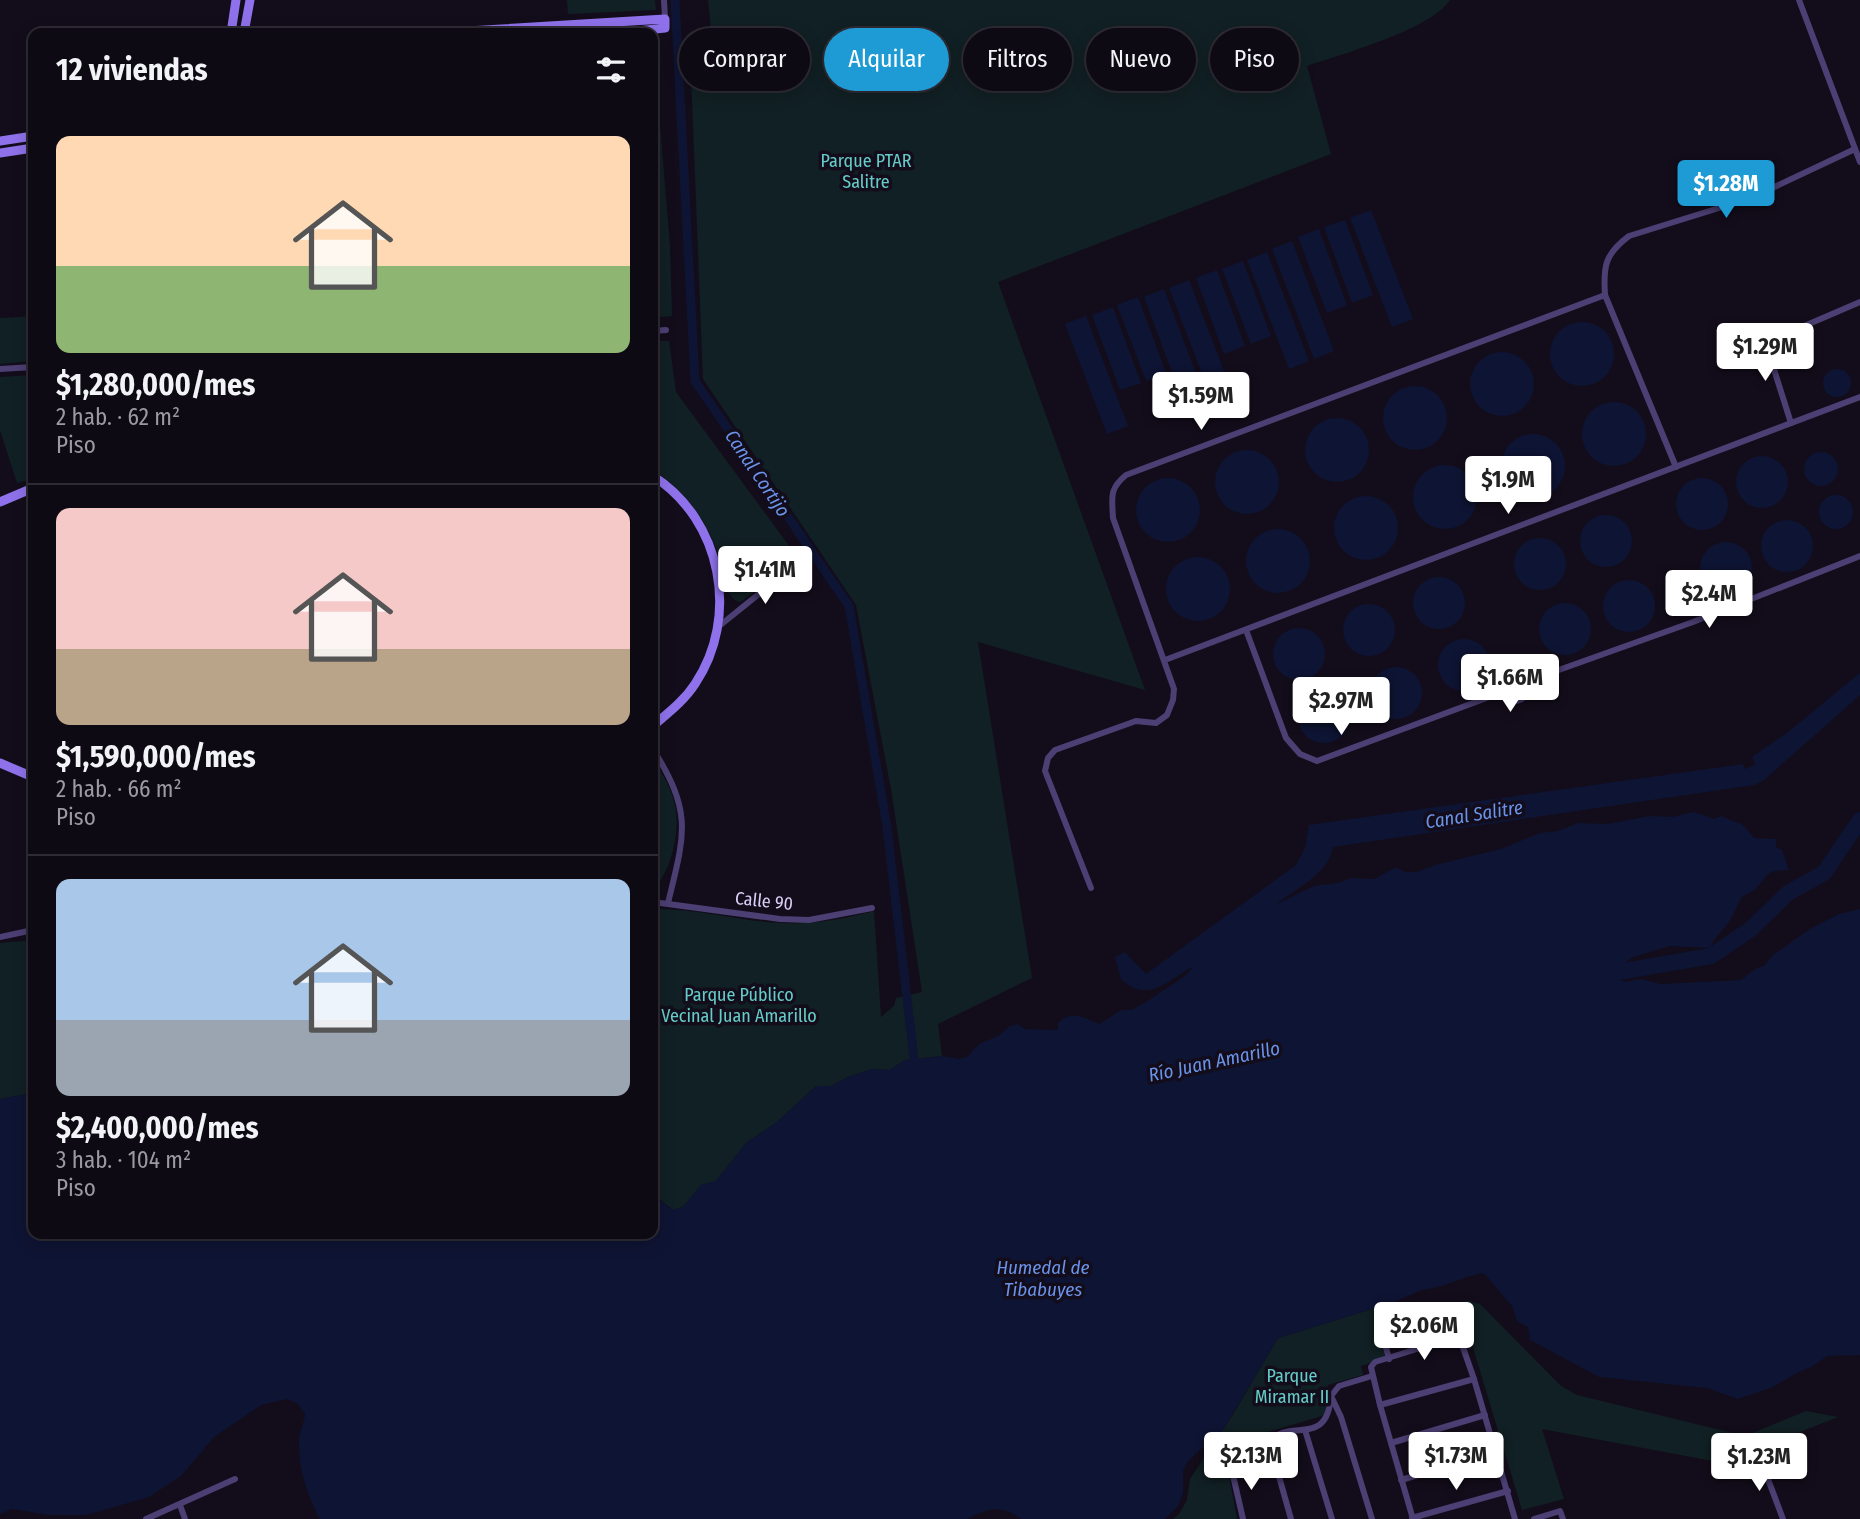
<!DOCTYPE html>
<html lang="es">
<head>
<meta charset="utf-8">
<style>
	body { margin:0; font-family:"Fira Sans Condensed",sans-serif; background:#1c1822; color:#f1f3f6; height:100vh; display:flex; flex-direction:column; font-size:26px; white-space:nowrap }
	* { box-sizing:border-box; margin:0 }
	p { font-size:23px; color:#9b9aa0 }
	.icon { flex:none; width:38px; height:38px; fill:none; stroke:currentColor; stroke-width:2; stroke-linecap:round; stroke-linejoin:round }
	.map { position:relative; flex:1; overflow:hidden }
	.sheet { position:absolute; left:28px; top:28px; width:630px; height:1211px; display:flex; flex-direction:column; background:#0e0a14; border-radius:14px; box-shadow:0 4px 18px #0003,0 0 0 2px #2e2b34 }
	.sheet>* { flex:none }
	.banner { position:absolute; left:679px; top:28px; width:665px; height:63px; display:flex; gap:14px }
	.price { position:absolute; translate:-50% -60px; padding:0 16px; border-radius:7px; background:#fff; color:#222; font-size:23px; line-height:46px; filter:drop-shadow(0 2px 4px #0008) }
	.price::after { content:''; position:absolute; left:50%; top:42px; width:21px; height:16px; margin-left:-10px; background:inherit; clip-path:polygon(0 0,100% 0,50% 100%) }
	.price.on { background:#1e9bd4; color:#fff }
	ul { padding:0; list-style:none }
	li { display:grid; align-content:center; gap:14px; height:371px; padding:0 28px }
	li+li { border-top:2px solid #2e2b34 }
	li span { display:grid; place-items:center; height:217px; border-radius:14px; color:#555 }
	li>.icon { margin-inline-start:auto }
	span .icon { width:126px; height:126px; fill:#fffc; stroke-width:1 }
	li b { font-size:30px }
	h2 { display:flex; justify-content:space-between; align-items:center; height:84px; padding:0 28px; font-size:30px }
	.tag { padding:0 24px; border-radius:32px; background:#0e0a14; box-shadow:0 4px 18px #0003,0 0 0 2px #2e2b34; font-size:24px; line-height:63px }
	.tag.on { background:#1e9bd4; color:#fff }
	.map>svg:first-child { display:block }
	.green { fill:#112024 }
	.water { fill:#0e1433 }
	.lines { fill:none; stroke-linecap:round; stroke-linejoin:round }
	.canal { stroke:#0e1433; stroke-width:9 }
	.river { stroke:#0e1433; stroke-width:16 }
	.street { stroke:#4c3f73; stroke-width:6 }
	.secondary { stroke:#8f72eb; stroke-width:9 }
	.labels { text-anchor:middle; stroke-width:7; stroke-linejoin:round; paint-order:stroke }
	.park-label { font-size:18px; fill:#65cdc9; stroke:#130d1b }
	.street-label { font-size:18px; fill:#dccef8; stroke:#130d1b }
	.water-label { font-size:19px; font-style:italic; fill:#6a93ea; stroke:#130d1b }
</style>
</head>
<body>
<div class="map">
<svg width="1860" height="1519" viewBox="0 0 1860 1519">
	<rect width="100%" height="100%" fill="#130d1b"/>
	<g class="green">
		<path d="M567 0H655L656 10 568 14Z"/>
		<path d="M708 0H1450C1430 30 1342 54 1307 66L1331 154 998 282 1145 690 978 642 1032 978 938 1024 942 1056 905 1060 890 1070 872 1069 848 1077 831 1086H816L777 1122 746 1143 716 1181 701 1185 683 1207 673 1210 653 1194V909C704 908 753 926 804 923 828 922 851 917 874 911L881 1017 894 1006 896 998 922 992 891 789 856 605 703 379 691 74 714 59Z"/>
		<path d="M653 39 670 247 672 316 653 318Z"/>
		<path d="M33 316V361L0 364V318Z"/>
		<path d="M653 341H669L676 392 795 554 761 587 740 602C723 598 723 569 719 555 707 522 683 488 653 470Z"/>
		<path d="M33 375V479L17 483 0 430V377Z"/>
		<path d="M653 761C663 774 672 789 675 806 680 831 672 871 653 889Z"/>
		<path d="M33 940V1093L0 1099V943Z"/>
		<path d="M1469 1301 1480 1304 1561 1386 1577 1395 1745 1436 1806 1411 1838 1417 1757 1449 1753 1452 1757 1464 1750 1468 1542 1429 1564 1499 1522 1510 1468 1331 1451 1336 1446 1319 1389 1335V1327L1455 1303Z"/>
		<path d="M1375 1308 1385 1358 1361 1366 1363 1375 1328 1385V1414L1238 1441 1225 1454 1237 1519H1173L1179 1514 1187 1500 1190 1479 1232 1416 1278 1338Z"/>
	</g>
	<g class="water">
		<path d="M1371 210 1413 319 1392 327 1350 218Z"/>
		<path d="M1345 220 1373 295 1352 303 1324 227Z"/>
		<path d="M1319 229 1347 305 1327 313 1298 237Z"/>
		<path d="M1292 241 1334 351 1314 359 1272 249Z"/>
		<path d="M1267 252 1309 361 1289 369 1247 260Z"/>
		<path d="M1243 261 1271 336 1251 344 1222 269Z"/>
		<path d="M1217 270 1245 346 1224 354 1196 278Z"/>
		<path d="M1189 280 1231 389 1211 397 1169 288Z"/>
		<path d="M1164 289 1206 399 1185 407 1144 297Z"/>
		<path d="M1138 297 1166 373 1146 381 1117 305Z"/>
		<path d="M1113 307 1141 383 1120 390 1092 315Z"/>
		<path d="M1086 316 1128 426 1107 434 1065 324Z"/>
		<circle cx="1582" cy="354" r="32"/>
		<circle cx="1502" cy="384" r="32"/>
		<circle cx="1837" cy="383" r="14"/>
		<circle cx="1415" cy="418" r="32"/>
		<circle cx="1614" cy="434" r="32"/>
		<circle cx="1337" cy="450" r="32"/>
		<circle cx="1533" cy="466" r="32"/>
		<circle cx="1247" cy="482" r="32"/>
		<circle cx="1821" cy="469" r="17"/>
		<circle cx="1762" cy="482" r="26"/>
		<circle cx="1445" cy="497" r="32"/>
		<circle cx="1702" cy="504" r="26"/>
		<circle cx="1168" cy="510" r="32"/>
		<circle cx="1836" cy="512" r="17"/>
		<circle cx="1366" cy="528" r="32"/>
		<circle cx="1606" cy="541" r="26"/>
		<circle cx="1787" cy="546" r="26"/>
		<circle cx="1278" cy="561" r="32"/>
		<circle cx="1540" cy="564" r="26"/>
		<circle cx="1726" cy="568" r="26"/>
		<circle cx="1198" cy="589" r="32"/>
		<circle cx="1439" cy="603" r="26"/>
		<circle cx="1629" cy="606" r="26"/>
		<circle cx="1565" cy="629" r="26"/>
		<circle cx="1369" cy="630" r="26"/>
		<circle cx="1299" cy="654" r="26"/>
		<circle cx="1464" cy="665" r="26"/>
		<circle cx="1396" cy="693" r="26"/>
		<path d="M1860 673V695L1764 780 1754 785 1333 847C1329 874 1295 889 1275 905L1314 886 1338 883 1351 878 1375 879 1396 867 1405 872H1416L1439 864 1501 849 1540 833 1558 831 1578 823 1608 824 1649 816 1672 817 1694 812 1714 819 1721 816 1743 825 1754 838 1776 839V847L1782 850 1789 870 1774 871 1767 875 1756 889 1742 897 1729 922 1714 940 1710 948 1670 946 1633 957 1627 961 1618 979 1625 982 1640 979 1661 984 1741 980 1755 969 1764 966 1773 955 1810 929 1839 914 1860 909V1355L1827 1356 1813 1366 1795 1374 1773 1387 1738 1399 1707 1388 1599 1377 1530 1340 1528 1327 1517 1321 1512 1306 1484 1273C1467 1275 1437 1290 1424 1289L1381 1308H1375L1278 1338 1223 1430 1188 1461 1183 1471V1493L1178 1506 1165 1519H1022C1000 1504 989 1508 967 1519H320C308 1498 298 1467 299 1442 299 1433 304 1423 305 1414L298 1404 287 1399 261 1405 214 1437 181 1476 149 1497 86 1515H49L12 1509 0 1514V1099L33 1093V1234H653V1194L672 1210 683 1207 701 1185 716 1181 746 1143 777 1122 816 1086H831L848 1077 872 1069 890 1070 905 1060 914 1059 942 1056 960 1059 968 1056 979 1044 998 1036 1010 1026 1017 1024 1025 1029 1058 1030V1023C1074 1009 1083 1018 1100 1024L1121 1010H1132L1146 1002 1185 976 1194 966C1170 979 1147 1005 1121 979L1115 957 1125 952 1146 974 1296 865 1305 848 1309 825 1743 764 1745 769 1755 765 1752 757 1788 732Z"/>
		<circle cx="1324" cy="717" r="26"/>
	</g>
	<g class="lines">
		<path class="canal" d="M675 0 695 381 849 606 887 827 914 1059"/>
		<path class="river" d="M1601 975 1711 956 1751 929 1788 893 1824 873 1860 820"/>
		<g class="street">
			<path d="M664 0 665 19"/>
			<path d="M1799 0 1860 162"/>
			<path d="M1605 295C1603 266 1605 254 1629 236L1751 198 1855 149"/>
			<path d="M653 331 666 330"/>
			<path d="M0 369 33 367"/>
			<path d="M1791 423 1770 357 1769 341 1860 302"/>
			<path d="M718 627 795 565"/>
			<path d="M1246 630 1286 738 1300 754 1317 761 1500 693"/>
			<path d="M1165 660 1860 397"/>
			<circle cx="1514" cy="686" r="15"/>
			<path d="M1528 681 1693 622 1860 556"/>
			<path d="M653 749C693 813 685 833 668 903"/>
			<path d="M1091 888 1045 771 1048 758 1055 750 1136 721 1156 723 1167 715 1173 700 1174 689 1113 518C1112 497 1109 489 1126 475L1605 295 1676 467"/>
			<path d="M653 902 780 919 809 920 872 908"/>
			<path d="M0 937 33 930"/>
			<path d="M1384 1340 1389 1359"/>
			<path d="M1331 1396 1341 1417 1372 1519"/>
			<path d="M1331 1396 1339 1386 1372 1376"/>
			<path d="M1380 1405 1474 1379"/>
			<path d="M1305 1430 1332 1519"/>
			<path d="M1391 1443 1485 1415"/>
			<path d="M1760 1458 1783 1519"/>
			<path d="M1232 1471 1243 1519"/>
			<path d="M1401 1480 1496 1452"/>
			<path d="M180 1505 185 1519"/>
			<path d="M1412 1518 1508 1491"/>
			<path d="M146 1519 235 1479"/>
			<path d="M1291 1519 1269 1441C1291 1418 1327 1448 1331 1396"/>
			<path d="M1413 1519 1380 1405 1371 1367 1375 1362 1433 1344 1460 1339 1474 1379 1515 1519"/>
			<path d="M1534 1519 1560 1511 1563 1519"/>
		</g>
		<g class="secondary">
			<path d="M231 33 236 0"/>
			<path d="M244 33 250 0"/>
			<path d="M434 33 665 19V28L619 33"/>
			<path d="M0 141 33 136"/>
			<path d="M0 153 33 148"/>
			<path d="M653 476C722 520 740 617 695 684 684 701 668 713 653 726"/>
			<path d="M0 502 33 488"/>
			<path d="M0 763 33 777"/>
		</g>
	</g>
	<g class="labels">
		<g class="park-label">
			<text x="866" y="167">Parque PTAR<tspan x="866" dy="21">Salitre</tspan></text>
			<text x="739" y="1001">Parque Público<tspan x="739" dy="21">Vecinal Juan Amarillo</tspan></text>
			<text x="1292" y="1382">Parque<tspan x="1292" dy="21">Miramar II</tspan></text>
		</g>
		<g class="street-label">
			<text transform="translate(764 901) rotate(6)" y="6">Calle 90</text>
		</g>
		<g class="water-label">
			<text transform="translate(758 473) rotate(56)" y="7">Canal Cortijo</text>
			<text transform="translate(1474 814) rotate(-9)" y="7">Canal Salitre</text>
			<text transform="translate(1214 1061) rotate(-12)" y="7">Río Juan Amarillo</text>
			<text x="1043" y="1274">Humedal de<tspan x="1043" dy="22">Tibabuyes</tspan></text>
		</g>
	</g>
</svg>
<b class="price on" style="left:1726px;top:220px">$1.28M</b>
<b class="price" style="left:1765px;top:383px">$1.29M</b>
<b class="price" style="left:1201px;top:432px">$1.59M</b>
<b class="price" style="left:1508px;top:516px">$1.9M</b>
<b class="price" style="left:765px;top:606px">$1.41M</b>
<b class="price" style="left:1709px;top:630px">$2.4M</b>
<b class="price" style="left:1510px;top:714px">$1.66M</b>
<b class="price" style="left:1341px;top:737px">$2.97M</b>
<b class="price" style="left:1424px;top:1362px">$2.06M</b>
<b class="price" style="left:1251px;top:1492px">$2.13M</b>
<b class="price" style="left:1456px;top:1492px">$1.73M</b>
<b class="price" style="left:1759px;top:1493px">$1.23M</b>
<div class="banner">
<a class="tag">Comprar</a>
<a class="tag on">Alquilar</a>
<a class="tag">Filtros</a>
<a class="tag">Nuevo</a>
<a class="tag">Piso</a>
</div>
<section class="sheet">
<h2>12 viviendas<svg class="icon" aria-label="filters" viewBox="0 0 24 24"><path d="M4 7h16M4 17h16"/><circle cx="9" cy="7" r="2"/><circle cx="15" cy="17" r="2"/></svg></h2>
<ul>
<li><span style="background:linear-gradient(#ffd9b3 60%,#8fb573 0)"><svg class="icon" aria-label="home" viewBox="0 0 24 24"><path d="M3 11l9-7 9 7M6 9v11h12V9"/></svg></span><div><b>$1,280,000/mes</b><p>2 hab. · 62 m²</p><p>Piso</p></div></li>
<li><span style="background:linear-gradient(#f6c9c9 65%,#b9a48a 0)"><svg class="icon" aria-label="home" viewBox="0 0 24 24"><path d="M3 11l9-7 9 7M6 9v11h12V9"/></svg></span><div><b>$1,590,000/mes</b><p>2 hab. · 66 m²</p><p>Piso</p></div></li>
<li><span style="background:linear-gradient(#a9c7e8 65%,#9aa5b1 0)"><svg class="icon" aria-label="home" viewBox="0 0 24 24"><path d="M3 11l9-7 9 7M6 9v11h12V9"/></svg></span><div><b>$2,400,000/mes</b><p>3 hab. · 104 m²</p><p>Piso</p></div></li>
</ul>
</section>
</div>
</body>
</html>
